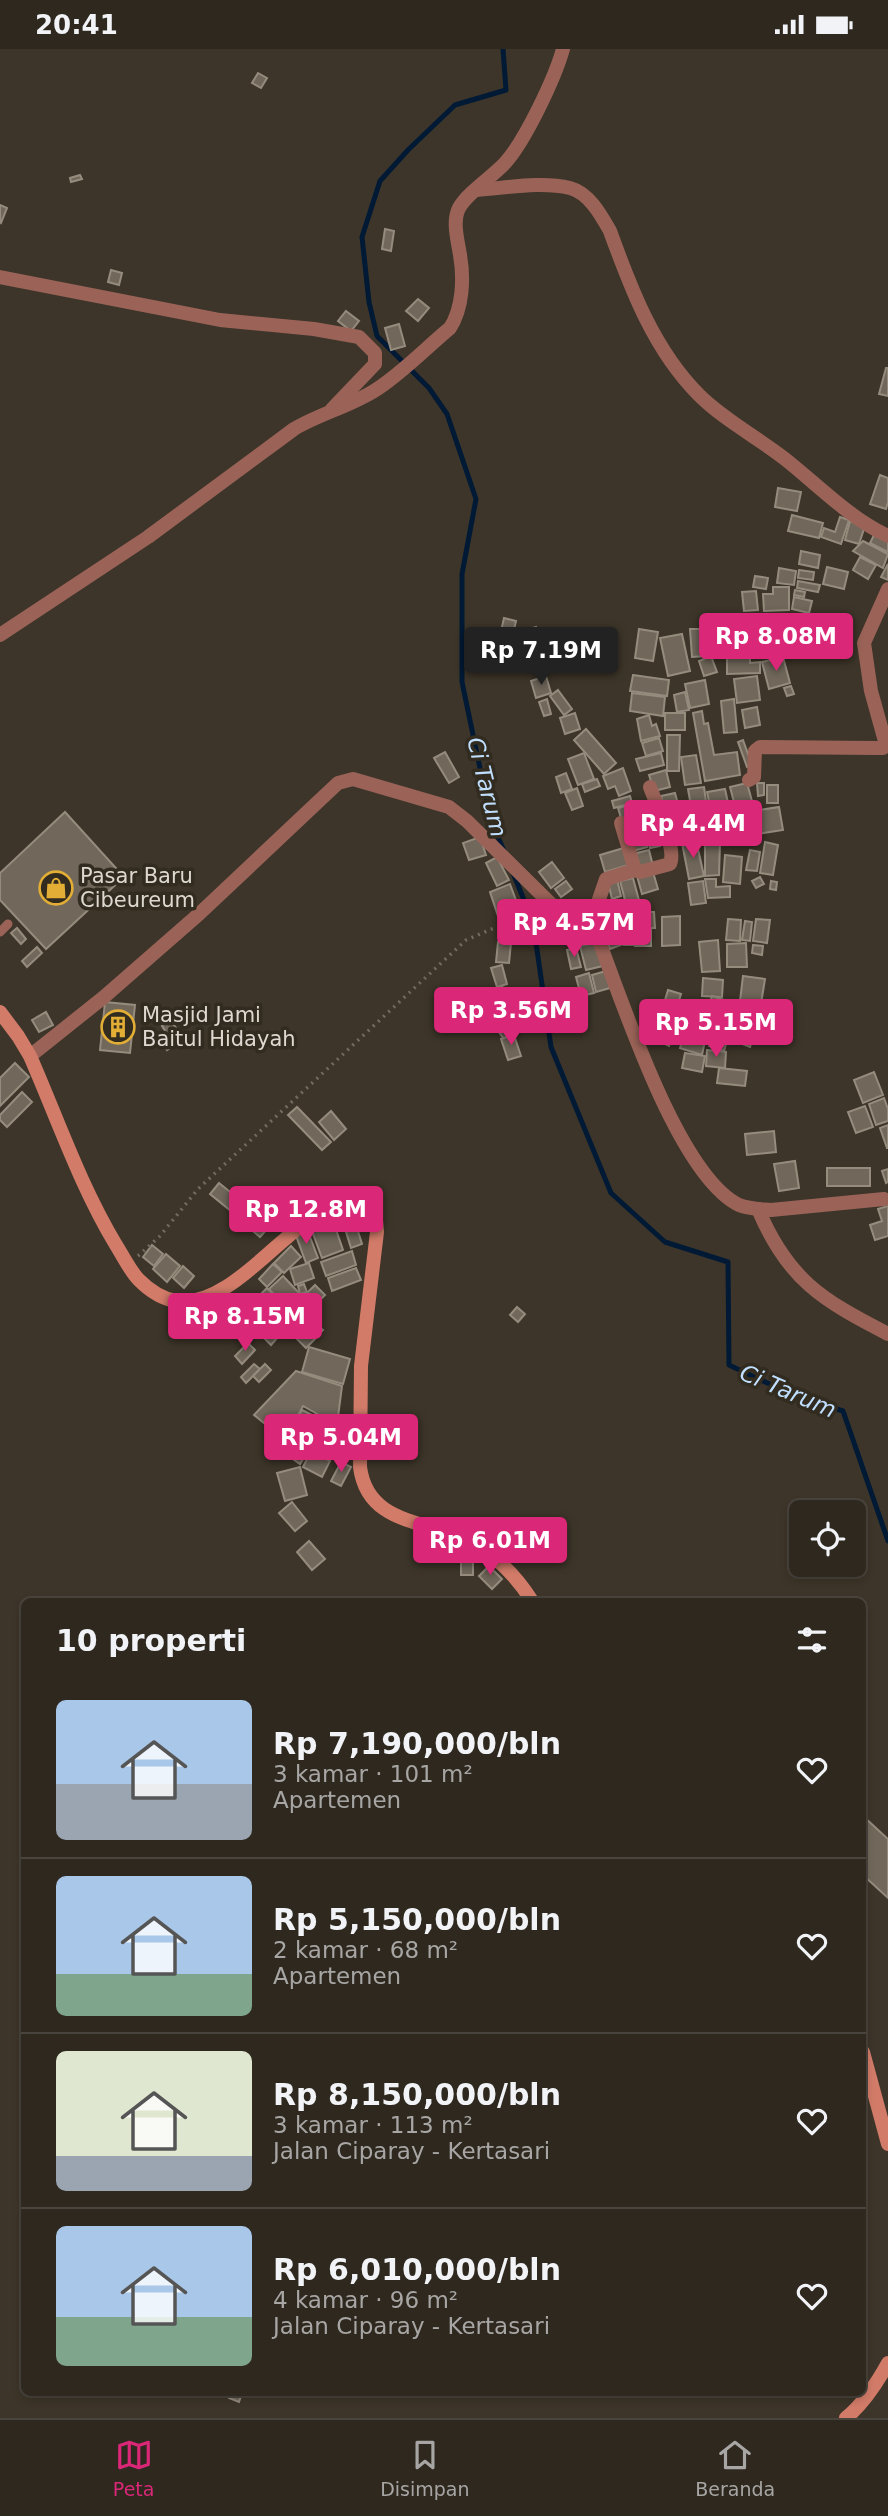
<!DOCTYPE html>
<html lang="id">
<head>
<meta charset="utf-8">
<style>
	body { margin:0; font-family:"DejaVu Sans",sans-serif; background:#3a342c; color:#f1f3f6; height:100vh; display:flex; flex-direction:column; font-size:26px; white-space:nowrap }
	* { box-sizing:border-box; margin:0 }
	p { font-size:23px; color:#a7a6a4 }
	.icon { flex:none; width:38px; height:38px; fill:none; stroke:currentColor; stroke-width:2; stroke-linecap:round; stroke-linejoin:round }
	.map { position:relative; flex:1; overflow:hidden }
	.side { position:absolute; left:21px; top:1549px; width:845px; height:798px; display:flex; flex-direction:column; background:#2e281f; border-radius:10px; box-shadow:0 4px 10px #0003,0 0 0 2px #49443d }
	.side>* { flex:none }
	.controls { position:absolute; left:789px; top:1451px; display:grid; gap:14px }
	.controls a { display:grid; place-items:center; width:77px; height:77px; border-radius:10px; background:#2e281f; box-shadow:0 4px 10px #0003,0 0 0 2px #49443d; font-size:35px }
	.price { position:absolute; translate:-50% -60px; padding:0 16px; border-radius:7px; background:#db2777; color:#fff; font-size:23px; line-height:46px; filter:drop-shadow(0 2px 4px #0008) }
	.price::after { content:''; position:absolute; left:50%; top:42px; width:21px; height:16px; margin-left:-10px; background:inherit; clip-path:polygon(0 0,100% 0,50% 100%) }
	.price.current { background:#222; color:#fff }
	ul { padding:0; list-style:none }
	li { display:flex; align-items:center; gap:21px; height:175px; padding:0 35px }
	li+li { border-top:2px solid #49443d }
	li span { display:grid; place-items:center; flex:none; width:196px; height:140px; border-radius:10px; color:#555 }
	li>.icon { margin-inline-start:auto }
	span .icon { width:84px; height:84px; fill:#fffc; stroke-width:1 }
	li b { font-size:30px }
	h2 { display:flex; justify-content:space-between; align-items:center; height:84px; padding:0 35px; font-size:30px }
	.status { display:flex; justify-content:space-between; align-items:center; height:49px; padding:0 35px; background:#2e281f; direction:ltr }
	.status svg { height:19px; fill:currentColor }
	.dock { display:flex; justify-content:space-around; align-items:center; height:98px; border-top:2px solid #49443d; background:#2e281f; font-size:19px; color:#a7a6a4 }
	.dock a { display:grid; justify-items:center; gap:4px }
	.dock .current { color:#db2777 }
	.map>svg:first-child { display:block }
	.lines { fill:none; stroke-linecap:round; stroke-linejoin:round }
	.stream { stroke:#001a35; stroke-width:5 }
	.building { fill:#71685b; stroke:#958c7e; stroke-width:2 }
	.path { stroke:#726b60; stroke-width:3.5; stroke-dasharray:2 5; stroke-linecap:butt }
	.service { stroke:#9b6358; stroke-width:9 }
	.minor { stroke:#9b6358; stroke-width:14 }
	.secondary { stroke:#d27b69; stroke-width:14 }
	.labels { text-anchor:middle; stroke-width:7; stroke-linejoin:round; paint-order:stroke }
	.poi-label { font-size:21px; fill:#ddd8d0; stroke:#322b1f; text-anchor:start }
	.water-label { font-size:23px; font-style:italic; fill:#c0dfff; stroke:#322b1f }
</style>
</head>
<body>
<div class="status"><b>20:41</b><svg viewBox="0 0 49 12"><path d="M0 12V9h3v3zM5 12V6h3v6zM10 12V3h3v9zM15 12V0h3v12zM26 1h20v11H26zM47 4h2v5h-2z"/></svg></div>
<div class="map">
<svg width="888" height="2369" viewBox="0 0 888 2369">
	<rect width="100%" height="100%" fill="#3d3529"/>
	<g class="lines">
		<g class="stream">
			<path d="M503 0 506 41 455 56 408 101 380 132 362 188 369 253 377 287 429 339 447 365 476 450 462 525V633L491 772 504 802"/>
			<path d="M513 824 533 873 551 998 611 1144 665 1193 728 1213 729 1316 795 1347 843 1362 888 1492"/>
		</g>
	</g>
	<g class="building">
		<path d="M258 24 267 29 261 39 252 34Z"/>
		<path d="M80 126 82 130 71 133 70 129Z"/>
		<path d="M0 156 7 159 1 174 0 173Z"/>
		<path d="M385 180 394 182 391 202 382 200Z"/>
		<path d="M111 221 122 224 119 236 108 233Z"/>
		<path d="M418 250 429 259 418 272 406 262Z"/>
		<path d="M346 262 359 272 351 282 338 272Z"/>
		<path d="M399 275 405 297 391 301 385 279Z"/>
		<path d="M886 319H888V347L879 345Z"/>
		<path d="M880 426 888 429V453L886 460 870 455Z"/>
		<path d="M778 439 801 443 797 462 775 458Z"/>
		<path d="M792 466 823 474 819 489 788 482Z"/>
		<path d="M840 468 849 471 841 495 821 488 824 479 835 483Z"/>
		<path d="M850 472 865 477 859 495 845 491Z"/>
		<path d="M875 484 888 491V503L870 494Z"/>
		<path d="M863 492 888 505 883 519 853 502Z"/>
		<path d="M801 502 820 506 818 519 799 515Z"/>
		<path d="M860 508 876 516 868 530 853 521Z"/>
		<path d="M888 515V531L881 528Z"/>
		<path d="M827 518 848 523 844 540 823 535Z"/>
		<path d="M779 519 796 522 794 536 777 534Z"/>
		<path d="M799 521 814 523 813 531 798 529Z"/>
		<path d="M755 527 768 529 766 540 753 538Z"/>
		<path d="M798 532 820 536 818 543 797 539Z"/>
		<path d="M773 538H789V561L764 562 763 545H773Z"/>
		<path d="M795 541 805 543 804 548 794 546Z"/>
		<path d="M756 542 758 561 744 562 742 543Z"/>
		<path d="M794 548 812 552 809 564 792 560Z"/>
		<path d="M504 569 516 572 513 585 501 582Z"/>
		<path d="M731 574 737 600 722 603 717 577Z"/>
		<path d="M536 578 541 594 534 596 529 580Z"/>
		<path d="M529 579 535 600 523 604 517 583Z"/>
		<path d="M639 580 658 583 653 612 635 609Z"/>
		<path d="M690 580H706L707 607 692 608Z"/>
		<path d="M504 583 508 600 497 602 494 585Z"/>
		<path d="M755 584 757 602 742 603 740 585Z"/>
		<path d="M682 585 690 622 668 627 660 589Z"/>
		<path d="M727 606H750V614L760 613V624L727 625Z"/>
		<path d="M711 607 717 623 704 627 699 612Z"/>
		<path d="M783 608 790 634 769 640 762 613Z"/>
		<path d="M633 626 669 631 667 647 630 642Z"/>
		<path d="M546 627 551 644 536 649 531 632Z"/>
		<path d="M757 627 760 651 737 654 734 630Z"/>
		<path d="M705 631 709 655 690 659 685 635Z"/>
		<path d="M791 637 794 645 787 647 784 639Z"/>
		<path d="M558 641 572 660 564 666 550 647Z"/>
		<path d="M685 643 689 661 677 663 674 646Z"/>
		<path d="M632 644 665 648 663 667 630 662Z"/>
		<path d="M547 650 551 665 544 667 539 653Z"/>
		<path d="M734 650 737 683 724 684 721 652Z"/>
		<path d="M757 658 760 676 745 679 742 661Z"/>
		<path d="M702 662 704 675 708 674 714 706 737 703 740 726 705 732 693 664Z"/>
		<path d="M575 664 580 680 565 685 560 669Z"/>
		<rect x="665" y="664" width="20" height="17"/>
		<path d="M649 666 652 677 656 675 660 687 641 692 637 670Z"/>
		<path d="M586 680 616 714 604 725 574 691Z"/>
		<path d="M667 686H680L679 722H667Z"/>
		<path d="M659 689 663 702 646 707 642 694Z"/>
		<path d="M743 691 752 716 747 718 738 693Z"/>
		<path d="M445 703 459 728 449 734 434 709Z"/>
		<path d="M584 704 594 730 578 736 568 710Z"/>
		<path d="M661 704 664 716 640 722 636 710Z"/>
		<path d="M696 706 701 734 685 736 681 708Z"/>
		<path d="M623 719 631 742 619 747 615 737 608 740 603 727Z"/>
		<path d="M666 721 670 738 654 742 649 726Z"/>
		<path d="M566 724 572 740 561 744 556 728Z"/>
		<path d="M597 730 600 737 585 743 582 735Z"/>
		<path d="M747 734 752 752 735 757 730 738Z"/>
		<path d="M757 734H764V746L758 747Z"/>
		<rect x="767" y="736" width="11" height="18"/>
		<path d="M704 738 707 760 692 763 688 740Z"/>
		<path d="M577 739 583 757 572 761 565 744Z"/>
		<path d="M725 740 730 763 712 767 707 743Z"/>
		<path d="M675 744 678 755 686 753 692 773 670 779 661 747Z"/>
		<path d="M630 747 632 754 614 759 612 752Z"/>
		<path d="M634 755 640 775 624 779 618 759Z"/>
		<path d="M779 758 783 781 757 785 753 762Z"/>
		<path d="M748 760 753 786 735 789 730 763Z"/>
		<path d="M65 763 124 828 46 900 0 851V824Z"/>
		<path d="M727 766 731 790 723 792 718 768Z"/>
		<path d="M695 770 718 771V789L694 788Z"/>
		<path d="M656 780 660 797 650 799 646 783Z"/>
		<path d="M644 787 647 798 633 802 630 791Z"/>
		<path d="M480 788 486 806 469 811 463 794Z"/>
		<path d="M696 791 704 827 689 830 682 794Z"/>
		<path d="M765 793 778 796 773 826 760 824Z"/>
		<path d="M705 794H720L719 826 705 827Z"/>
		<path d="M627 798 632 815 605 823 600 806Z"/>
		<path d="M649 801 653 817 638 821 633 805Z"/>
		<path d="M750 801 760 803 757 822 746 821Z"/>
		<path d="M725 806 742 808 740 835 723 833Z"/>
		<path d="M497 808 509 831 497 837 486 814Z"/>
		<path d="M552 813 564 829 551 839 539 823Z"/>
		<path d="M653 823 658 840 642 845 637 827Z"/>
		<path d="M760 828 764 835 756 839 752 832Z"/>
		<path d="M633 829 640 855 627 859 620 832Z"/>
		<path d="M617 830 621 847 612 850 608 833Z"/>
		<path d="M705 830H716V838L730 837V848L708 849Z"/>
		<path d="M566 832 572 840 561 848 555 840Z"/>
		<path d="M703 832 706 854 691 856 688 834Z"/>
		<path d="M771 832 777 833 776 841 770 840Z"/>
		<path d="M510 835 521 865 500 873 490 843Z"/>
		<path d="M609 860 613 871 603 874 600 863Z"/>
		<path d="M631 860 632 870 613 871 612 861Z"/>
		<path d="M636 863H654L655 879H636Z"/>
		<path d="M680 867V896L662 897V868Z"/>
		<path d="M633 870V877L622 878 621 871Z"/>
		<path d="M728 870 741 871 740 892 726 891Z"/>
		<path d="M756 870 770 871 767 894 753 892Z"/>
		<path d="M616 872 624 895 610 900 602 876Z"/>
		<path d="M745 872 752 873 750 892 742 891Z"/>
		<path d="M17 879 26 890 21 895 11 884Z"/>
		<rect x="624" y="879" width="10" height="17"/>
		<path d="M634 880H651V897H635Z"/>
		<path d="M718 891 720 922 702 923 699 893Z"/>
		<path d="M498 893 511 894 509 914 496 913Z"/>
		<path d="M597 893 603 917 586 921 580 897Z"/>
		<path d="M746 894 747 918H727V895Z"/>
		<path d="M753 896 763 897 762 906 752 904Z"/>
		<path d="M37 898 42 904 27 918 22 912Z"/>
		<path d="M576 899 581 918 571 920 567 901Z"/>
		<path d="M502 916 507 935 497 938 491 919Z"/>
		<path d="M606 922 610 939 596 943 592 926Z"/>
		<path d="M589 924 594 944 581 947 576 928Z"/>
		<path d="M743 927 765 930 761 955 740 952Z"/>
		<path d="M703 929 723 931 722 948 702 947Z"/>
		<path d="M502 937 505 944 489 949 487 942Z"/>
		<path d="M668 941 681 945 675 965 662 961Z"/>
		<path d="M502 945 506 959 490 963 486 950Z"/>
		<path d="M712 947 733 954 729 970 707 963Z"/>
		<path d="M105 953 135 956 130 1004 100 1001Z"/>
		<path d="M46 963 53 976 39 983 32 971Z"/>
		<path d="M500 964 513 983 504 990 490 971Z"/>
		<path d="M689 966 706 969 704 987 687 984Z"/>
		<path d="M668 967 679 972 669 997 658 992Z"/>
		<path d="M712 969 729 973 725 988 708 984Z"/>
		<path d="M171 971 183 990 167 1001 160 990 167 985 162 977Z"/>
		<path d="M737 980 754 987 750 998 732 991Z"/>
		<path d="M514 986 521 1007 508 1011 501 990Z"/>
		<path d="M684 986 705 992 702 1006 680 999Z"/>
		<path d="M712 987 727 992 724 1002 709 997Z"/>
		<path d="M707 1001 726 1003 725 1019 706 1017Z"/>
		<path d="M685 1004 705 1007 702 1023 682 1019Z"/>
		<path d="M15 1014 29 1028 0 1057V1029Z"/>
		<path d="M719 1019 747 1022 745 1037 717 1034Z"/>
		<path d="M874 1023 883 1046 863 1054 854 1031Z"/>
		<path d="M22 1043 32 1053 7 1078 0 1071V1066Z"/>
		<path d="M884 1049 888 1060V1072L876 1076 869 1055Z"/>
		<path d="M865 1057 873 1078 856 1084 848 1063Z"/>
		<path d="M297 1058 331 1093 322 1101 288 1066Z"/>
		<path d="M331 1062 346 1080 334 1091 319 1073Z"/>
		<path d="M888 1076V1099H887L880 1079Z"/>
		<path d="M774 1082 776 1103 747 1106 745 1085Z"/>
		<path d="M795 1112 799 1139 779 1142 774 1115Z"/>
		<rect x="827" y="1119" width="43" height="18"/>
		<path d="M888 1120V1133L886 1134 882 1122Z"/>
		<path d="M219 1134 240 1151 231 1162 210 1145Z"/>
		<path d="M348 1157 355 1175 339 1181 332 1162Z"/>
		<path d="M888 1157V1187L875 1191 870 1176 882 1172 878 1160Z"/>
		<path d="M251 1163 268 1179 260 1188 242 1173Z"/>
		<path d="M331 1166 343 1201 322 1209 309 1174Z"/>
		<path d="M357 1179 362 1195 351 1199 346 1183Z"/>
		<path d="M307 1180 318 1209 306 1214 295 1184Z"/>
		<path d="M152 1196 163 1205 154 1217 143 1208Z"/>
		<path d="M291 1197 301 1208 284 1224 274 1214Z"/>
		<path d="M352 1202 356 1216 326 1227 321 1213Z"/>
		<path d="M166 1205 180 1217 167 1233 153 1220Z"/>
		<path d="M309 1214 314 1229 295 1236 290 1220Z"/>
		<path d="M273 1215 282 1223 267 1238 259 1230Z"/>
		<path d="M183 1217 194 1227 184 1239 173 1229Z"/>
		<path d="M356 1219 361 1231 332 1242 328 1229Z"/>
		<path d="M283 1227 299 1244 285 1257 269 1240Z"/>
		<path d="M304 1235 307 1243 300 1245 298 1237Z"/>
		<path d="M315 1236 325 1246 309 1262 299 1252Z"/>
		<path d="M267 1239 285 1258 276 1267 269 1259 260 1268 266 1274 257 1283 240 1266Z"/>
		<path d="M296 1252 307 1263 298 1272 287 1261Z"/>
		<path d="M517 1258 525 1265 518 1273 510 1266Z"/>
		<path d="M285 1262 298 1275 291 1282 278 1269Z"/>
		<path d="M307 1266 323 1281 315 1289 300 1273Z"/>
		<path d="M300 1275 315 1290 306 1299 291 1284Z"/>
		<path d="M268 1276 279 1287 271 1296 260 1285Z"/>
		<path d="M248 1294 255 1301 242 1315 235 1307Z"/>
		<path d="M309 1298 350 1310 343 1335 302 1323Z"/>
		<path d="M254 1315 260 1320 246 1334 241 1328Z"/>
		<path d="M265 1315 271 1321 259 1333 253 1327Z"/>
		<path d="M296 1322 342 1337 337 1376 303 1357 285 1391 254 1366Z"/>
		<path d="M302 1361 316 1368 305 1390 291 1382Z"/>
		<path d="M317 1371 338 1381 329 1401 307 1390Z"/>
		<path d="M290 1386 299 1392 290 1406 281 1401Z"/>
		<path d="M302 1390 312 1396 300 1415 290 1408Z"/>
		<path d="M311 1402 330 1412 322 1428 303 1418Z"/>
		<path d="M341 1413 351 1418 341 1437 331 1432Z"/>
		<path d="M300 1418 307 1446 285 1452 277 1424Z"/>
		<path d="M292 1453 307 1472 295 1482 279 1464Z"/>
		<path d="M309 1492 325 1510 312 1521 297 1503Z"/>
		<rect x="461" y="1507" width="12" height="19"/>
		<path d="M489 1517 502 1530 492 1540 479 1527Z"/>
		<path d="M863 1767 888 1790V1849L863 1826Z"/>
		<path d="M232 2343 241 2347 239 2353 229 2349Z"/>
	</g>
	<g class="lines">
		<path class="path" d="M138 1207 160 1187 198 1140 466 891 494 879"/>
		<path class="service" d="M0 883 8 875"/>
		<g class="minor">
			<path d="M477 141C506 139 541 132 570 139 589 144 601 166 610 182 631 240 654 301 699 346 724 371 757 388 785 410 818 436 849 469 888 487"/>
			<path d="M0 228 220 271 314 280 359 288 375 304V315L332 360"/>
			<path d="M0 586 148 488 294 380C319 365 348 358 374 342 399 327 427 298 450 279 463 259 464 229 460 206 458 192 452 173 459 159 468 143 492 128 505 114 525 92 555 29 563 0"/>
			<path d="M749 731 754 728 755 702 760 698 877 699H883L886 696 871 642 864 594 888 540"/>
			<path d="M635 821 640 823 670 815C677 799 656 755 650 738"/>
			<path d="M593 876 595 862 606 830 635 821 621 774"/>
			<path d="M30 1007 104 948 199 865 338 734 353 730 449 758 467 772 552 856 593 876C619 942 676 1125 739 1156 749 1160 760 1160 771 1161L884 1150"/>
			<path d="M758 1160C788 1231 822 1251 888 1285"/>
		</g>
		<g class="secondary">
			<path d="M0 963 18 987 30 1007C58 1071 80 1136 116 1196 123 1207 130 1222 139 1231 149 1241 163 1250 176 1252 244 1263 314 1126 371 1153L375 1161 377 1183 361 1317 360 1418C367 1472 418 1471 460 1488 490 1500 515 1525 532 1552"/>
			<path d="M863 2003 888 2095"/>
			<path d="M846 2369C864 2354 877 2334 888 2314"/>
		</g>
	</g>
	<defs>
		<symbol id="shop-ring" viewBox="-11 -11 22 22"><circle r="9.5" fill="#322b1f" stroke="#e3ae35" stroke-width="1.5"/><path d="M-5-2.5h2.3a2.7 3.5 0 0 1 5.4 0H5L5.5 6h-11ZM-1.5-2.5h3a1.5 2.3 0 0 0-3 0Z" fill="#e3ae35"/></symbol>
		<symbol id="building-ring" viewBox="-11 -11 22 22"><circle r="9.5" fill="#322b1f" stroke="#e3ae35" stroke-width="1.5"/><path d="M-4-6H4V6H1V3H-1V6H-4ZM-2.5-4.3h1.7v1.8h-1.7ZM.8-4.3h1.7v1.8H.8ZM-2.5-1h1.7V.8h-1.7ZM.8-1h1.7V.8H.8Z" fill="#e3ae35"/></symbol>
	</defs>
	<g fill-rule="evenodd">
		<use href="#shop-ring" x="37" y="820" width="38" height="38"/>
		<use href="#building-ring" x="99" y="959" width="38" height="38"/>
	</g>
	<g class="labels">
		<g class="poi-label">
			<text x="80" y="834">Pasar Baru<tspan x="80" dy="24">Cibeureum</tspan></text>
			<text x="142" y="973">Masjid Jami<tspan x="142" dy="24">Baitul Hidayah</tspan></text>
		</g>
		<g class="water-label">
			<text transform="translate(487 738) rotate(76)" y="8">Ci Tarum</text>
			<text transform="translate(788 1342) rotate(23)" y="8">Ci Tarum</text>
		</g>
	</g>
</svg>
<div class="controls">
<a><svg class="icon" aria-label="locate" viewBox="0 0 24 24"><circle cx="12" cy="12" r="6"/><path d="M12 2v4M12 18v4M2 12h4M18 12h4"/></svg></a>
</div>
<b class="price" style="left:776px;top:624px">Rp 8.08M</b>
<b class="price current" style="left:541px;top:638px">Rp 7.19M</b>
<b class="price" style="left:693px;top:811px">Rp 4.4M</b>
<b class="price" style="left:574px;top:910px">Rp 4.57M</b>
<b class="price" style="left:511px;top:998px">Rp 3.56M</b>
<b class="price" style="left:716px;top:1010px">Rp 5.15M</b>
<b class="price" style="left:306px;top:1197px">Rp 12.8M</b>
<b class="price" style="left:245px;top:1304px">Rp 8.15M</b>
<b class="price" style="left:341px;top:1425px">Rp 5.04M</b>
<b class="price" style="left:490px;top:1528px">Rp 6.01M</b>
<section class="side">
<h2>10 properti<svg class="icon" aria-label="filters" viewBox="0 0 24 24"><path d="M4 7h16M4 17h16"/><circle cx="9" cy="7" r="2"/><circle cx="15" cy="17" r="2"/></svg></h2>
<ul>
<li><span style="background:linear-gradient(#a9c7e8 60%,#9aa5b1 0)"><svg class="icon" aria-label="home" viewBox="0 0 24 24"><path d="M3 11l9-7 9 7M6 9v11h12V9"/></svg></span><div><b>Rp 7,190,000/bln</b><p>3 kamar · 101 m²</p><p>Apartemen</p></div><svg class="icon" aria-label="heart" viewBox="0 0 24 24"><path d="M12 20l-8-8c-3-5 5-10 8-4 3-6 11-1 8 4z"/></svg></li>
<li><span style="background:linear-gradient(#a9c7e8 70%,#7fa58c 0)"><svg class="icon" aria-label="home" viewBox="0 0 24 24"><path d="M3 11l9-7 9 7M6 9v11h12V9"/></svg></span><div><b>Rp 5,150,000/bln</b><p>2 kamar · 68 m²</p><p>Apartemen</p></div><svg class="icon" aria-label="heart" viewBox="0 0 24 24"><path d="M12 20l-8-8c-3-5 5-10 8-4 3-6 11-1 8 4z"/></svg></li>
<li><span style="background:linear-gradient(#dfe7d0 75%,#9aa5b1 0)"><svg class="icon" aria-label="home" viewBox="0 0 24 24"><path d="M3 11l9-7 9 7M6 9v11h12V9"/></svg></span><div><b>Rp 8,150,000/bln</b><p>3 kamar · 113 m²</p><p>Jalan Ciparay - Kertasari</p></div><svg class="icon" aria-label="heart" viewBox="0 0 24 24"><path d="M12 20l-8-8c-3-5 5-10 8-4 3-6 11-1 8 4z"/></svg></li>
<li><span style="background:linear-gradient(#a9c7e8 65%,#7fa58c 0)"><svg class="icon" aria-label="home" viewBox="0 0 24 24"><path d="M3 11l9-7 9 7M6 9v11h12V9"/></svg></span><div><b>Rp 6,010,000/bln</b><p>4 kamar · 96 m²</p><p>Jalan Ciparay - Kertasari</p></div><svg class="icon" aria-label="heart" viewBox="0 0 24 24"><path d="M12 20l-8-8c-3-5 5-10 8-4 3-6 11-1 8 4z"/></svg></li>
</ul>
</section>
</div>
<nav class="dock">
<a class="current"><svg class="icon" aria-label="map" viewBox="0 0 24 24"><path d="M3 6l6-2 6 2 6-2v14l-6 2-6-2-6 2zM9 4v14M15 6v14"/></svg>Peta</a>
<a><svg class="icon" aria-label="saved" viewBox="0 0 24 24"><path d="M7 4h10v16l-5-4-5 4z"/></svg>Disimpan</a>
<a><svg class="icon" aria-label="home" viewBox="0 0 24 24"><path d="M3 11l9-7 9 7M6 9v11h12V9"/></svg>Beranda</a>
</nav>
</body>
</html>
